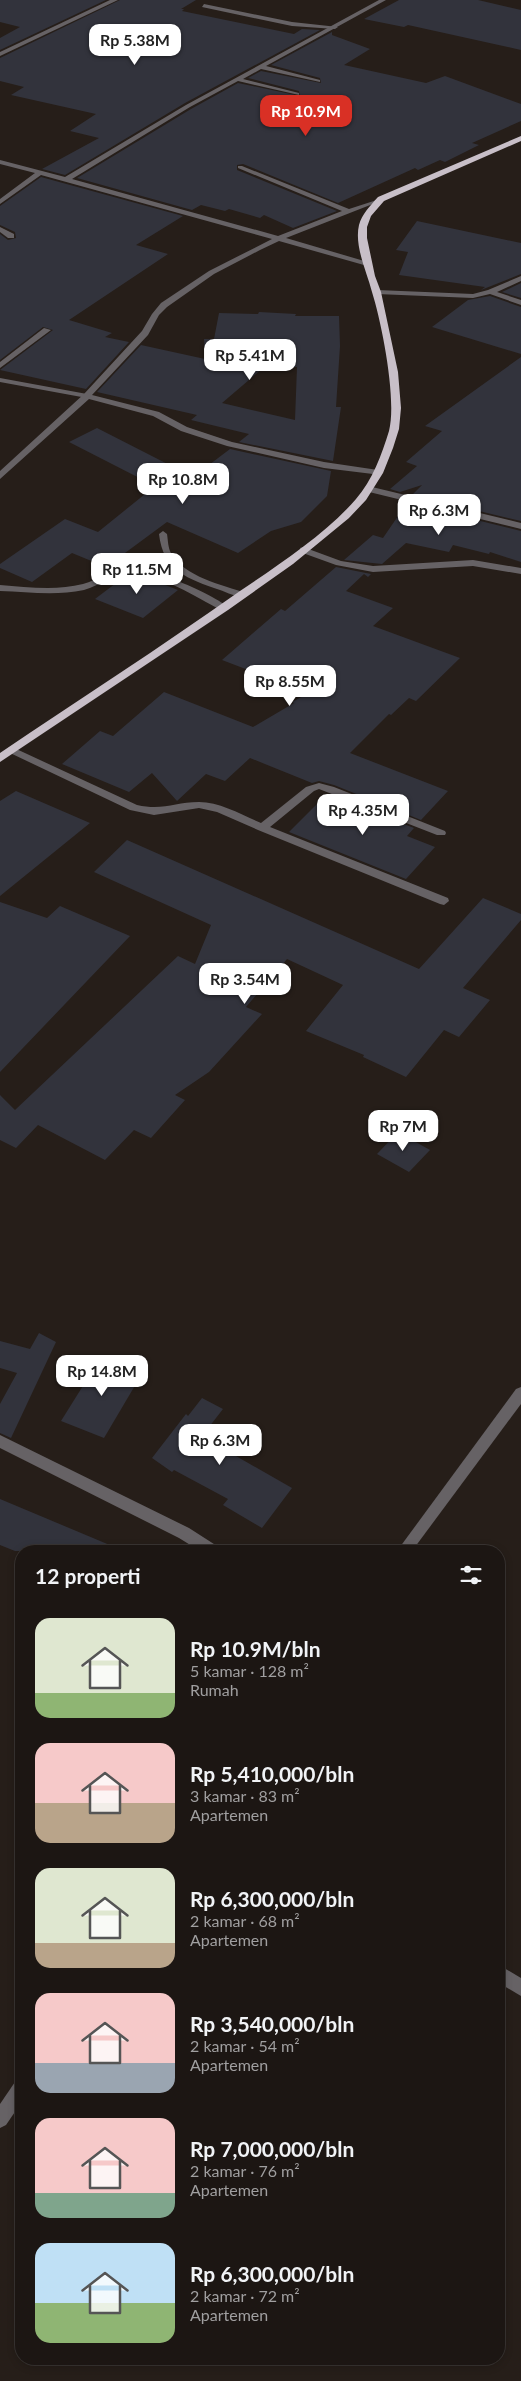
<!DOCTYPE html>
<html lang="id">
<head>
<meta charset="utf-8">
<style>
	body { margin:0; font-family:Lato,sans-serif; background:#292321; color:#f1f3f6; height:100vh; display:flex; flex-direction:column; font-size:19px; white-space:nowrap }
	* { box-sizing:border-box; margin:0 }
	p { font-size:16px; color:#a09fa0 }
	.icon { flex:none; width:28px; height:28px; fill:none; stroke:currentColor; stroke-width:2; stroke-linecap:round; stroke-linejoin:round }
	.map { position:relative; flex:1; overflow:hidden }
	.drawer { position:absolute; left:15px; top:1545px; width:490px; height:820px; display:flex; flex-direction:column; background:#1c1613; border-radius:20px; box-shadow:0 2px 8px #0003,0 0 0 1px #3a3533 }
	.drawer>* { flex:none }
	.price { position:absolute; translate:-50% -42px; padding:0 11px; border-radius:10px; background:#fff; color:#222; font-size:16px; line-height:32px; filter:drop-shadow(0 1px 2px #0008) }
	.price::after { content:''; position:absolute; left:50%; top:30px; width:15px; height:11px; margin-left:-8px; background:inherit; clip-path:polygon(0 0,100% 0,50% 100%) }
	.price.selected { background:#d93025; color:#fff }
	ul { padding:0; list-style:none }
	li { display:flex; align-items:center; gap:15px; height:125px; padding:0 20px }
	li span { display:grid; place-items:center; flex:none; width:140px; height:100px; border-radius:15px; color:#555 }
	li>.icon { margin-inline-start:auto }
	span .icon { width:60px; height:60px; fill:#fffc; stroke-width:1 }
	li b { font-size:21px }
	h2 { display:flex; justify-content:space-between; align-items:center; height:60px; padding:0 20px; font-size:21px }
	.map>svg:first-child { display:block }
	.building { fill:#32333c; fill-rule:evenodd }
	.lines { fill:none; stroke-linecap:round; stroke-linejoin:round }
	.lane { fill:#666265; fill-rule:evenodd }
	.street { fill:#666265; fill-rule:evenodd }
	.highway { fill:#c8bfc8; fill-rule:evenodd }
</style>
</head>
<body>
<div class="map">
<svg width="521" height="2381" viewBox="0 0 521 2381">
	<rect width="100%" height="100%" fill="#261e19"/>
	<g class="building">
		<path d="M0 0H106L0 50V38L20 27 0 22Z"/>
		<path d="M120 0H196L181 9H184L182 11 294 34 302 29 320 30 185 103 65 175 42 169 99 138 70 131 96 114 11 95 24 87 0 81V58Z"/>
		<path d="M399 0H478L521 10V50L408 25 404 27 364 19Z"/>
		<path d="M332 32V35L370 49 344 65 426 83 445 76 521 104V121L472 143 479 145 445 162 440 160 418 170 415 168 338 203 243 164 237 165V170L337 211 293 228 264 215 260 218 229 209 225 211 201 205 192 210 77 178 191 109 238 83 300 96 299 91 248 78 261 71 321 83 320 78 271 65Z"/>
		<path d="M41 177 183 216 136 245 168 254 69 320 112 333 105 337 129 342 86 389 0 370 53 330 43 327 0 360V234L8 240 16 238 15 232 0 225V206Z"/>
		<path d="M417 221 521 243V274L481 290 485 287 399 275 408 252 396 250Z"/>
		<path d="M521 283V298L502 292Z"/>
		<path d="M490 296 521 307V354L432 327 468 300Z"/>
		<path d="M259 312 296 314 295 316H339L340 346 336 407H341L333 461 239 442 249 434 191 420 197 415 97 392 141 345 205 359 204 339H214L219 313 258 314ZM297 367 295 420 222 403 263 368Z"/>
		<path d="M521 357V521L412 495 422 485 400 492 390 489 417 466 406 462 442 431 425 426Z"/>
		<path d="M97 428 193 477 230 449 331 471 327 496 301 522 271 531 238 553 167 522 106 567 72 553 32 582 0 568V564L65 519 98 532 155 486 69 442Z"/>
		<path d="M407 503 521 531V562L490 552 489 554 453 545 449 552 406 543 382 564 344 560 373 535 383 538Z"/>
		<path d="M336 567 371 574 368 577 364 574 346 591 393 608 373 626 460 658 416 701 409 698 391 715 389 714 350 753 448 791 421 820 334 785 319 781 312 783 250 758 225 781 206 774 177 801 152 773 129 792 62 764 100 731 113 736 164 692 253 727 294 703 292 702 309 693 222 660 281 609 285 611Z"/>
		<path d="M128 574 140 575 178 590 143 618 95 599Z"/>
		<path d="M16 791 90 823 0 896V801Z"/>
		<path d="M327 794 414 828 407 836 435 847 406 879 289 832Z"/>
		<path d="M127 840 419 969 483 898 521 914V920L463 988 490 1000 459 1037 444 1030 406 1077 363 1057 364 1055 306 1031 343 985 287 959 246 1007 262 1014 209 1072 175 1095 185 1100 151 1138 134 1130 105 1160 38 1125 16 1148 0 1140V1095L15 1110 178 956 195 964 211 925 94 872Z"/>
		<path d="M0 902 47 918 60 906 130 936 0 1072Z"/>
		<path d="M398 1132 430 1150 409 1172 377 1154Z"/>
		<path d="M39 1333 56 1342 11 1438 0 1433V1404L17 1373 0 1368V1341L30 1349Z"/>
		<path d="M101 1357 143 1372 104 1438 61 1421Z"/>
		<path d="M202 1398 223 1409 209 1427 230 1438 222 1448 292 1488 262 1528 223 1505 228 1499 174 1470 172 1472 152 1458 186 1414 188 1416Z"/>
		<path d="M0 1499 124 1551H15L0 1545Z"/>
	</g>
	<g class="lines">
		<g class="lane">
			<path d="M204 4 292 22 338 27 335 29 292 26 202 7Z"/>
			<path d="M44 328 51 330 0 368V362Z"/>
			<path d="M0 378 87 394 91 396 87 398 0 382Z"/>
			<path d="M163 531 167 534C168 540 168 548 171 553 184 577 223 585 246 593V597C238 598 228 593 220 590 188 579 163 571 159 534Z"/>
			<path d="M303 547 341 561 373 566 473 560 521 568V574L473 566 373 572 336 565 300 552V548Z"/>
		</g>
		<g class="street">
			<path d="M110 0H118L0 56V52Z"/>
			<path d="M379 0H386L266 66 320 80V82L261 69 243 79 299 93V95L238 81 190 107 72 179 278 236 342 211 238 168V166H242L349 209 383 198V200L286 238 371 263V267L279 241 260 250 214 274 167 307 159 315 148 335 92 395 159 412 187 427 232 442 324 462 378 470 381 471V475L324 468 227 446 181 431 153 416 89 399 0 479V471L84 394 142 331 152 314 161 303 209 271 272 239 41 175 0 204V199L35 173 0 164V160L65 177 186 105Z"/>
			<path d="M0 227 14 234V238H8L0 232Z"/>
			<path d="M521 276V281L497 292 521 300V305L490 294 473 298 377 294 373 292 377 290 473 294 488 290Z"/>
			<path d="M368 486 521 523V529L365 491V487Z"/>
			<path d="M126 566C147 566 214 594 229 608L224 611 221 610C196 597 161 575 133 572 116 570 101 586 84 590 56 596 28 592 0 591V585C27 587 56 591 83 584 98 580 111 570 126 566Z"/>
			<path d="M12 747 137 805C163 811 175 802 199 802 220 802 242 815 261 823L306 787 319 783 334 787 445 831 446 833 445 835H437L319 789 314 791 270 827 448 898 449 901 444 905 440 904 258 830 217 812 199 808 154 815 130 810 8 752V748Z"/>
			<path d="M521 1387V1404L412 1551H397L516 1389Z"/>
			<path d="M0 1435 189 1528 217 1546 219 1551H200L179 1538 0 1448Z"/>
			<path d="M499 1965 521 1978V1996L499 1983Z"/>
			<path d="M21 2079V2103L6 2125 0 2128V2104L15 2082Z"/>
		</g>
		<path class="highway" d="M521 136V141L384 201 371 216 367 227V238L375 276 381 292 398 372 401 408 399 429 393 448 383 473 366 500 349 518 293 564 228 610 0 762V753C80 699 161 647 240 591 277 566 327 533 356 499 372 481 382 454 389 431 397 400 382 324 372 292 367 272 354 246 359 225 362 214 370 206 378 197Z"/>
	</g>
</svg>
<b class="price" style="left:135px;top:66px">Rp 5.38M</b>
<b class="price selected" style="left:306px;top:137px">Rp 10.9M</b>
<b class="price" style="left:250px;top:381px">Rp 5.41M</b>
<b class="price" style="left:183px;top:505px">Rp 10.8M</b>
<b class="price" style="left:439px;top:536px">Rp 6.3M</b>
<b class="price" style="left:137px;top:595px">Rp 11.5M</b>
<b class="price" style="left:290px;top:707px">Rp 8.55M</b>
<b class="price" style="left:363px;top:836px">Rp 4.35M</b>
<b class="price" style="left:245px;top:1005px">Rp 3.54M</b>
<b class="price" style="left:403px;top:1152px">Rp 7M</b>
<b class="price" style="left:102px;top:1397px">Rp 14.8M</b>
<b class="price" style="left:220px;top:1466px">Rp 6.3M</b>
<section class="drawer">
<h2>12 properti<svg class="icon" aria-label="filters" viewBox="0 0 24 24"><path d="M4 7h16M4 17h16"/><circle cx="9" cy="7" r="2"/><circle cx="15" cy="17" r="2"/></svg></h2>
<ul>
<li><span style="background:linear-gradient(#dfe7d0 75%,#8fb573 0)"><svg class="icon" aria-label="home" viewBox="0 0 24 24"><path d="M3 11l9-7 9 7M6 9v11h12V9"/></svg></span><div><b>Rp 10.9M/bln</b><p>5 kamar · 128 m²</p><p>Rumah</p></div></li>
<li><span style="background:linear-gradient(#f6c9c9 60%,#b9a48a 0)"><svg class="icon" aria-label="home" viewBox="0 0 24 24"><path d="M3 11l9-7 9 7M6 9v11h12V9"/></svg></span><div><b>Rp 5,410,000/bln</b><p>3 kamar · 83 m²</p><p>Apartemen</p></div></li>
<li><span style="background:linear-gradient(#dfe7d0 75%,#b9a48a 0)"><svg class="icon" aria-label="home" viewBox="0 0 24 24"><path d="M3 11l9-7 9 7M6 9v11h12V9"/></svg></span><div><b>Rp 6,300,000/bln</b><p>2 kamar · 68 m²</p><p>Apartemen</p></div></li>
<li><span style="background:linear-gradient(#f6c9c9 70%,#9aa5b1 0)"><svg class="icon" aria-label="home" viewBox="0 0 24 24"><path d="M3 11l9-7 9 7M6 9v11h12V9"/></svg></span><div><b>Rp 3,540,000/bln</b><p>2 kamar · 54 m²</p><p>Apartemen</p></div></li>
<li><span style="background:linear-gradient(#f6c9c9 75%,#7fa58c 0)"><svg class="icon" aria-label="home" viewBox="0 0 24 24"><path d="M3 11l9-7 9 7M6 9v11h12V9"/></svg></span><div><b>Rp 7,000,000/bln</b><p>2 kamar · 76 m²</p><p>Apartemen</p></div></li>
<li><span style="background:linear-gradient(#bfe0f5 60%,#8fb573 0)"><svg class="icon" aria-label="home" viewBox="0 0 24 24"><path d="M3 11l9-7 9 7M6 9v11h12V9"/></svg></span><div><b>Rp 6,300,000/bln</b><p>2 kamar · 72 m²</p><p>Apartemen</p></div></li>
</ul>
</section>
</div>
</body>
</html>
